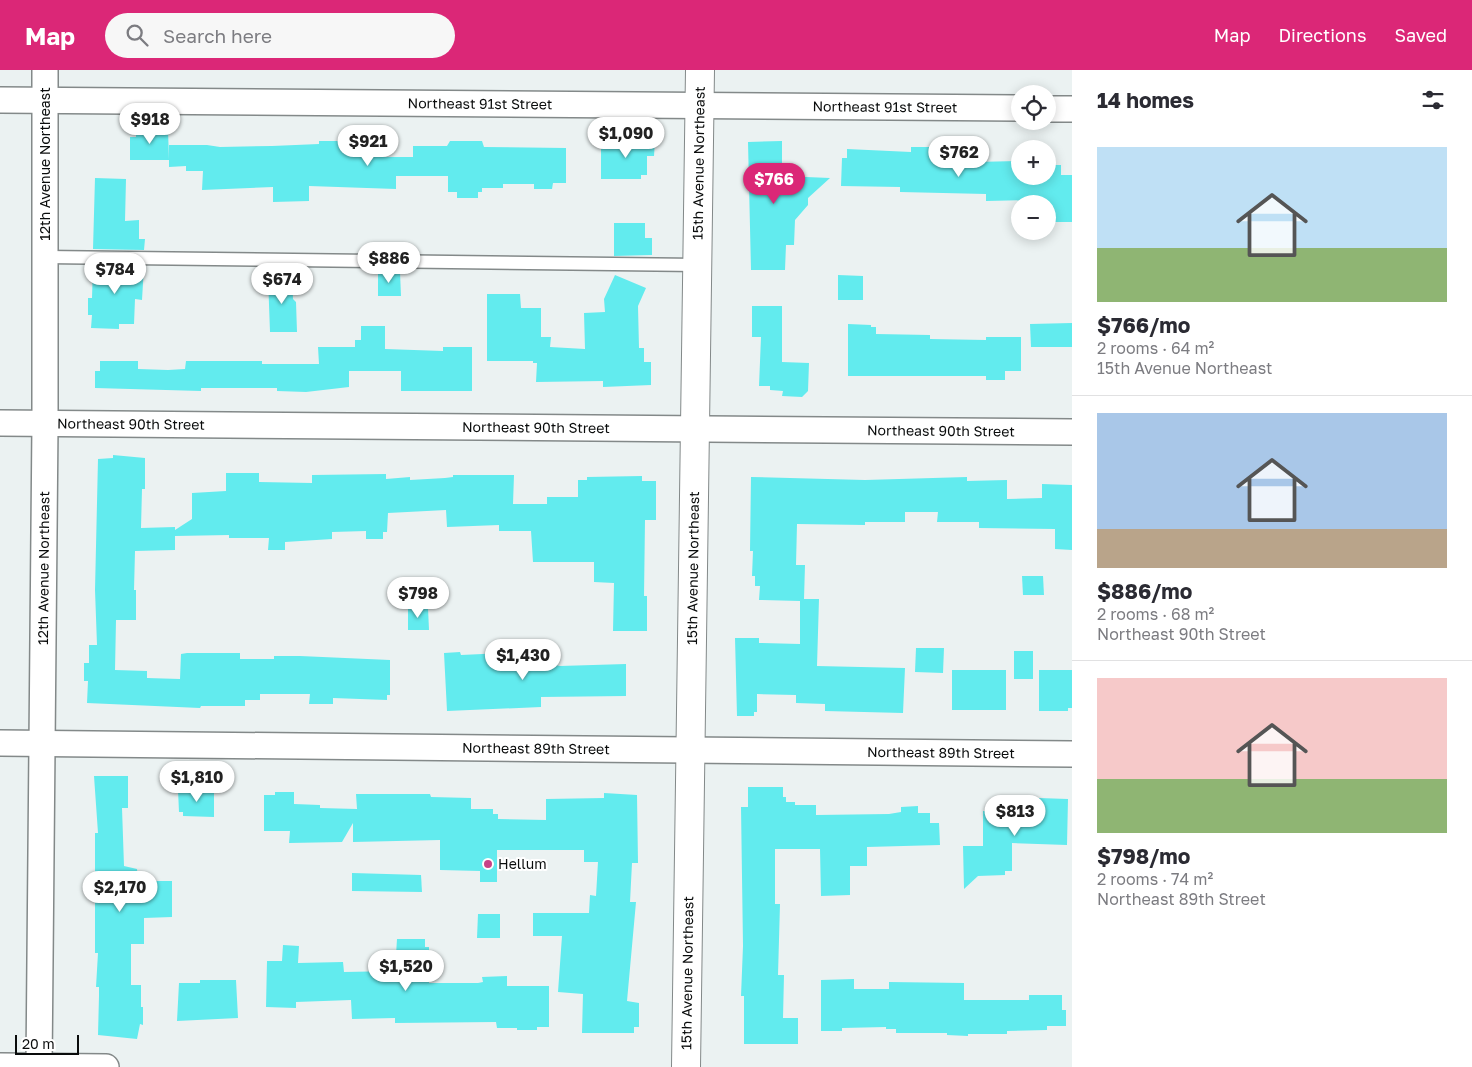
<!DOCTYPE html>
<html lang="en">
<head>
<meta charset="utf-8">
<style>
	body { margin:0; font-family:"Golos Text",sans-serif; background:#f7f7f7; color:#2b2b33; height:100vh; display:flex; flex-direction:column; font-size:19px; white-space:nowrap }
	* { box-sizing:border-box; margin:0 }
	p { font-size:16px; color:#7c7c81 }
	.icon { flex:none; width:28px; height:28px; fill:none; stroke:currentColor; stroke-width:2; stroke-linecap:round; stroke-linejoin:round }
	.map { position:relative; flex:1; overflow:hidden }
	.panel { display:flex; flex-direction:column; background:#fff; width:400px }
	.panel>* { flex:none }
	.tools { position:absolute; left:1011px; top:15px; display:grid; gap:10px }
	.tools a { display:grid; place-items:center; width:45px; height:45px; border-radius:50%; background:#fff; box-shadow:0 2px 12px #0003; font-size:25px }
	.scale { position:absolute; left:15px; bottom:12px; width:64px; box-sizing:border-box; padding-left:5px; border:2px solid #0a0c0c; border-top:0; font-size:14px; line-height:18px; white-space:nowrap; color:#0a0c0c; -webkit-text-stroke:4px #fff; paint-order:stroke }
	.price { position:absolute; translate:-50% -42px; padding:0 11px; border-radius:18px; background:#fff; color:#222; font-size:16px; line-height:32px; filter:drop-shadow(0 1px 2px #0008) }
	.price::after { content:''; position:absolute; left:50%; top:30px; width:15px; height:11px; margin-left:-8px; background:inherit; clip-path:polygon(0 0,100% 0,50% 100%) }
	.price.active { background:#db2777; color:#fff }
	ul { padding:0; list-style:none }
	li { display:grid; align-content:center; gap:10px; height:265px; padding:0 25px }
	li+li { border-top:1px solid #e1e1e2 }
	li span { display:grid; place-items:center; height:155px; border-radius:0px; color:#555 }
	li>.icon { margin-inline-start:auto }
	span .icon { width:90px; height:90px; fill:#fffc; stroke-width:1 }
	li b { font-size:21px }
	h2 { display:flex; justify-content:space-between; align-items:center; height:60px; padding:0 25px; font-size:21px }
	header { display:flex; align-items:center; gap:30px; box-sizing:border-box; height:70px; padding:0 25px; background:#db2777; color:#fff }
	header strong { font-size:24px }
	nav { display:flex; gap:28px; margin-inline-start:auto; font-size:18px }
	.search { width:350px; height:45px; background:#f7f7f7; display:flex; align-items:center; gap:12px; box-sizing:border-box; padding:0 18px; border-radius:28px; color:#7c7c81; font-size:19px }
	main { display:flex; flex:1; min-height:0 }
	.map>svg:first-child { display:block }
	.building { fill:#62ebee }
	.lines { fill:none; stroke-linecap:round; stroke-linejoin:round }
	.lane-casing { stroke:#838989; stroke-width:15 }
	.street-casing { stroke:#838989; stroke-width:28 }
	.secondary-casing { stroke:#838989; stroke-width:30 }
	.lane { stroke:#fff; stroke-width:12 }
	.street { stroke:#fff; stroke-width:25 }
	.secondary { stroke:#fff; stroke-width:28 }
	.poi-dot { fill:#c84387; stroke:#fff; stroke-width:2 }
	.labels { text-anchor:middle; stroke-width:4; stroke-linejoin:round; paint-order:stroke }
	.street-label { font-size:14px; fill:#0a0c0c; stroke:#fff }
	.poi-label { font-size:14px; fill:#0a0c0c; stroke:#fff; text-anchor:start }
</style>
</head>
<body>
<header>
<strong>Map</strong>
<div class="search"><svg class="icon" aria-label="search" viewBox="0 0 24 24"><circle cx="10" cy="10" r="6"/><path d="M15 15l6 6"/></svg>Search here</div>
<nav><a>Map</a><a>Directions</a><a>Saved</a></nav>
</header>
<main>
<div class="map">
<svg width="1072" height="997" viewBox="0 0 1072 997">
	<rect width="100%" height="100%" fill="#ebf2f2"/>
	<g class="building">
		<path d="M157 58V60H168L169 90H130V67H136V59Z"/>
		<path d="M614 69 655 70 654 86H647V105H641V109H601V79H607V72H614Z"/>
		<path d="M319 71H354L356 87H413V76H447L450 71H482L484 77 566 78V113H553L552 119H534V114H503V118H482V122H478V128H457V122H448V106H396V119L309 116V131L273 132V117L202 120 203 101H186V96L169 97V75H207L220 77 272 76 319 74Z"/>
		<path d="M782 71V106L830 108 808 128V135L795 150 794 175H786L785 200H751L748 72Z"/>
		<path d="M911 77H929V86L976 88 975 92 1020 91V106H1048V91H1052V95H1061V105H1072V152H1048V134H1036V130L986 131V124L900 122V117L841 116 842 88H847V79L911 82Z"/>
		<path d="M95 108 126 109 125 151 139 150V169H145L144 180 93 179Z"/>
		<path d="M614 153H645V168H652V185L614 186Z"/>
		<path d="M93 196H144L142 230 135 229 134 254H119V259L91 258 92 245H88V228H92Z"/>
		<path d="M378 202H400L401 226H378Z"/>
		<path d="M615 205 646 218 638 236 639 278H644V292H651V315L603 317V311L536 312 537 293H533V291H487V224H520L521 238H541V267H551L550 277 585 279 584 243 605 242 604 229Z"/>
		<path d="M838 205 863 206V230H838Z"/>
		<path d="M268 207H292L293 229 296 232 297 262H270Z"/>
		<path d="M752 236H782V292L809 293 808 321 802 327 782 326 783 321 770 320V316H759L761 267H752Z"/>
		<path d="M1072 253V277H1031L1030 254Z"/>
		<path d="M848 254 871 255V257H876V264L930 265V269L986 270V267H1021V301H1005V310H986V306H848Z"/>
		<path d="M361 256H385V279L443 281V277H472V321H401V301H349V317L306 322 277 321V318H201V321L95 318V301H100V291H138V299L168 300 185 299 186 291H262V294H319L318 277H355V270H361Z"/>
		<path d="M113 385 145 388V419H142L141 458 175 457V460L192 449V423L226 421V403H259V412L312 413V405L386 404V409L410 407V410L445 408 453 407V405H514L513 434H547V427H578V410H587V407L642 406V411H656V450H645L644 526H647V561H613L614 513 594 512V492H533L531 461H499V455L447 457 446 440 388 443 387 462H383V469H366V461L332 462V469L285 472V480H268L269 468H229V465L175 466V480L135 481 134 520H136V550H116L115 600 147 601V608L180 609 181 584 187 583H240V589H274V586H300L390 590V625H387V630L333 628V634H309L310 624H260V630H245V636H201L200 638 87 633 88 611H84V593H89V575H97L95 520 98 389 113 388Z"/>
		<path d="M751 407 865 410 967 407V411L1007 410V429L1042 428V414L1072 415V480L1055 479V459L979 458V452H937L938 442H905V452H865V455L797 454 796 495H805L804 529H819L817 596 905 598 903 643 825 641V634L796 633V625L757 624V642H754V646H737L735 568H759V573L800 574V531L759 530 760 516H755V506H752L753 481H750Z"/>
		<path d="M1022 506H1043L1044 525H1023Z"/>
		<path d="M408 538H428L429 560H408Z"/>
		<path d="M916 578H944L943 603 915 602Z"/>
		<rect x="1014" y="581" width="19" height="28"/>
		<path d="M460 582 461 585 504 583V588L550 586V594L560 596 626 594V626L541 627V637L447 641 444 583Z"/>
		<rect x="952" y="600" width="54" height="40"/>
		<path d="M1039 600H1072V638H1068V641H1039Z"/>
		<path d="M94 706H128V738H122L124 796 137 799 138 811H172V847L144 848V874H131V915H141V937H143V955L140 954 137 969 98 965 99 926V917H96L98 883H95V763H98Z"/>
		<path d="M748 717H783V727H786V732H795V735H816V745L889 744 901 742V737L918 736V743H930V753H939L940 775 867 777V796H850V825L821 826 820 779H775V834H780L778 905H784L783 948H798V974H744V926H741L743 876 741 737H748Z"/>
		<path d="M178 720H214V747L183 746V742H179Z"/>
		<path d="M275 722H294V734L320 735V738L357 739 356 724H430L431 727 471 728V739H493V744H498V749L546 750V729L604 728V723L637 725 638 793H632L630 832H636L627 931 639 933V957H634V963H582L583 924 558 922 562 866H533V843H589L590 825 596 826 598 792H584V780H497V812H480V801L440 800V770L353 772V753L342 772 289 773 290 761H264V725H275Z"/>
		<path d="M1039 728 1068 729 1067 775 1012 773V801H1005V805L978 806 964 819 963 776H983V741H1038Z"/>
		<path d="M352 803 421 805 422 822 352 821Z"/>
		<path d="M478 844H500V868H477Z"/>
		<path d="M397 869H425V877H429V913H478L483 912 482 907 507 906V916H549V957H537V960H517V958H497L496 952 395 953V948L352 949 351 930 296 932V938L266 937 267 891H282L283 875 299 876 298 893 343 892 344 902 395 901Z"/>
		<path d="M854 909V919H889V912L964 913V930H1029V925H1062V940H1066V956H1047V960L1007 961V964H968V966L947 965V963H896V959H886V957L842 958V961H821V910Z"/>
		<path d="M200 910H236L238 948 177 951 179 913H200Z"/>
	</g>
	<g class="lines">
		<defs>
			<path id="lane" d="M46 187 698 195"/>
			<g id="street">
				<path id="s1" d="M0 30 1020 38"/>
				<path d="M1048 39H1072"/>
				<path id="s2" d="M0 353 1072 362"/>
				<path id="s3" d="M0 673 1072 684"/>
				<path d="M0 996 106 997"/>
				<path id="s4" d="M39 997 45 354V0"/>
			</g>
			<g id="secondary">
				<path id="s5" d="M686 997 700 0"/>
			</g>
		</defs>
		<use href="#lane" class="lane-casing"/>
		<use href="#street" class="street-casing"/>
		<use href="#secondary" class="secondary-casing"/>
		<use href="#lane" class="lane"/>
		<use href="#street" class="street"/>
		<use href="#secondary" class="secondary"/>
	</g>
	<circle class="poi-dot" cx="488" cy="794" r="5"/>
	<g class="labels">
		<g class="street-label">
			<text dy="5" stroke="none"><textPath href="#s1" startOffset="480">Northeast 91st Street</textPath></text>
			<text dy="5" stroke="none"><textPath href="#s1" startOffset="885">Northeast 91st Street</textPath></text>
			<text transform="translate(45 94) rotate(-90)" y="5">12th Avenue Northeast</text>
			<text dy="5" stroke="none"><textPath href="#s5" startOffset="904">15th Avenue Northeast</textPath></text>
			<text dy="5" stroke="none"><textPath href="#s2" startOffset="131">Northeast 90th Street</textPath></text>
			<text dy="5" stroke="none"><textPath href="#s2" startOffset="536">Northeast 90th Street</textPath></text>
			<text dy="5" stroke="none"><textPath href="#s2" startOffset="941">Northeast 90th Street</textPath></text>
			<text dy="5" stroke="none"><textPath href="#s4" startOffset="499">12th Avenue Northeast</textPath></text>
			<text dy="5" stroke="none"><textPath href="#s5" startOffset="499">15th Avenue Northeast</textPath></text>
			<text dy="5" stroke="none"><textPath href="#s3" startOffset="536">Northeast 89th Street</textPath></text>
			<text dy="5" stroke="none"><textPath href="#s3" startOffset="941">Northeast 89th Street</textPath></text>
			<text dy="5" stroke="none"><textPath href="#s5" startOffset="94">15th Avenue Northeast</textPath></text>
		</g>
		<g class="poi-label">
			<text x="498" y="799">Hellum</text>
		</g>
	</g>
</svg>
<div class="tools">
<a><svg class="icon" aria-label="locate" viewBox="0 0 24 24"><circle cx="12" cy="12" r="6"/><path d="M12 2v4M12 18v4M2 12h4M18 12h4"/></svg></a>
<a>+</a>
<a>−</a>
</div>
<div class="scale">20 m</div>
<b class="price" style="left:150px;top:75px">$918</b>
<b class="price" style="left:626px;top:89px">$1,090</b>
<b class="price" style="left:368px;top:97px">$921</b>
<b class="price" style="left:959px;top:108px">$762</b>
<b class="price active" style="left:774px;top:135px">$766</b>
<b class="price" style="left:389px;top:214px">$886</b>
<b class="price" style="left:115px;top:225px">$784</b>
<b class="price" style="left:282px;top:235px">$674</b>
<b class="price" style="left:418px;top:549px">$798</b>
<b class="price" style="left:523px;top:611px">$1,430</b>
<b class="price" style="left:197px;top:733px">$1,810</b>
<b class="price" style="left:1015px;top:767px">$813</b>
<b class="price" style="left:120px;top:843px">$2,170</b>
<b class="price" style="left:406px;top:922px">$1,520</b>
</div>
<section class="panel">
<h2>14 homes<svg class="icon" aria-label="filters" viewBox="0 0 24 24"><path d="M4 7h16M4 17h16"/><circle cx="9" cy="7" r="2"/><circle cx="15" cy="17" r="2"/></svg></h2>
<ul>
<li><span style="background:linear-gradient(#bfe0f5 65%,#8fb573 0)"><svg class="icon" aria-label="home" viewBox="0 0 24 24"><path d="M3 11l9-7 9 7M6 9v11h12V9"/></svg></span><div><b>$766/mo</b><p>2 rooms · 64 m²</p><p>15th Avenue Northeast</p></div></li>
<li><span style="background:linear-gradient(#a9c7e8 75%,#b9a48a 0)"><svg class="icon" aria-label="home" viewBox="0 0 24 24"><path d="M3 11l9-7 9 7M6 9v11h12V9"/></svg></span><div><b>$886/mo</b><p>2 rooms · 68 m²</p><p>Northeast 90th Street</p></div></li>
<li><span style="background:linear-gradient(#f6c9c9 65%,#8fb573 0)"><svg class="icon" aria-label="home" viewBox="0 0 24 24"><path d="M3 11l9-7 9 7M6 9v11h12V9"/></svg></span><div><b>$798/mo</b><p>2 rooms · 74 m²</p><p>Northeast 89th Street</p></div></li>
</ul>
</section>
</main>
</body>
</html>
